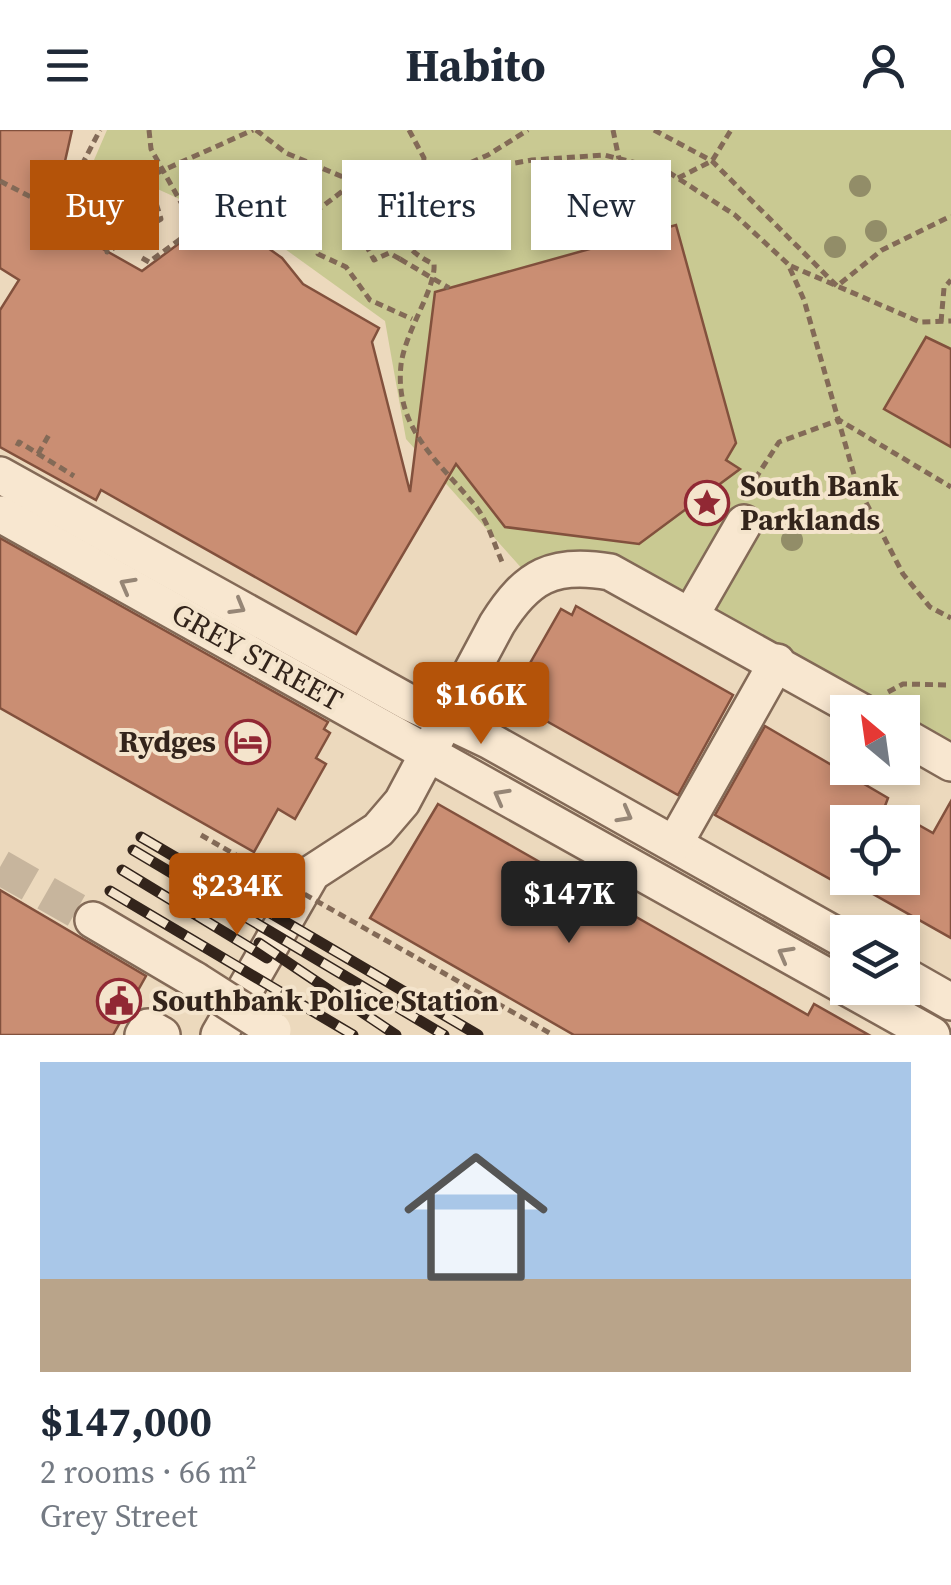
<!DOCTYPE html>
<html lang="en">
<head>
<meta charset="utf-8">
<style>
	body { margin:0; font-family:"Source Serif 4",serif; background:#f2f2f3; color:#1f2937; height:100vh; display:flex; flex-direction:column; font-size:38px; white-space:nowrap }
	* { box-sizing:border-box; margin:0 }
	p { font-size:32px; color:#747a83 }
	.icon { flex:none; width:55px; height:55px; fill:none; stroke:currentColor; stroke-width:2; stroke-linecap:round; stroke-linejoin:round }
	.map { position:relative; height:905px; overflow:hidden }
	.drawer { display:flex; flex-direction:column; background:#fff; flex:1 }
	.drawer>* { flex:none }
	.guide { position:absolute; left:30px; top:30px; width:892px; height:90px; display:flex; gap:20px }
	.needle { width:65px; rotate:331deg }
	.buttons { position:absolute; left:830px; top:565px; display:grid; gap:20px }
	.buttons a { display:grid; place-items:center; width:90px; height:90px; border-radius:0px; background:#fff; box-shadow:0 5px 15px #0003; font-size:50px }
	.price { position:absolute; translate:-50% -85px; padding:0 22px; border-radius:10px; background:#b45309; color:#fff; font-size:32px; line-height:65px; filter:drop-shadow(0 2px 5px #0008) }
	.price::after { content:''; position:absolute; left:50%; top:60px; width:30px; height:22px; margin-left:-15px; background:inherit; clip-path:polygon(0 0,100% 0,50% 100%) }
	.price.active { background:#222; color:#fff }
	ul { padding:0; list-style:none }
	li { display:grid; align-content:center; gap:20px; height:530px; padding:0 40px }
	li span { display:grid; place-items:center; height:310px; border-radius:0px; color:#555 }
	li>.icon { margin-inline-start:auto }
	span .icon { width:180px; height:180px; fill:#fffc; stroke-width:1 }
	li b { font-size:42px }
	.tag { padding:0 35px; border-radius:0px; background:#fff; box-shadow:0 5px 15px #0003; font-size:35px; line-height:90px }
	.tag.active { background:#b45309; color:#fff }
	header { display:flex; justify-content:space-between; align-items:center; height:130px; padding:0 40px; background:#fff; font-size:45px; font-weight:700 }
	.map>svg:first-child { display:block }
	.green { fill:#c9c992 }
	.building { fill:#ca8e73; stroke:#82513d; stroke-width:2.5; fill-rule:evenodd }
	.lines { fill:none; stroke-linecap:round; stroke-linejoin:round }
	.minor-tunnel { stroke:#c7b59d; stroke-width:35; stroke-dasharray:35 18; stroke-linecap:butt }
	.minor-casing { stroke:#836a57; stroke-width:40 }
	.path { stroke:#836a57; stroke-width:5; stroke-dasharray:8 5; stroke-linecap:butt }
	.minor { stroke:#f8e7d0; stroke-width:35 }
	.rail-casing { stroke:#33241b; stroke-width:11 }
	.rail { stroke:#f4e4cc; stroke-width:8; stroke-dasharray:22; stroke-linecap:butt }
	.minor-bridge-casing { stroke:#836a57; stroke-width:40; stroke-linecap:butt }
	.path-bridge { stroke:#836a57; stroke-width:5; stroke-dasharray:8 5; stroke-linecap:butt }
	.minor-bridge { stroke:#f8e7d0; stroke-width:35 }
	.tree { fill:#928d68 }
	.oneway { stroke:#968676 }
	.labels { text-anchor:middle; stroke-width:8; stroke-linejoin:round; paint-order:stroke }
	.poi-label { font-size:30px; font-weight:bold; fill:#33241b; stroke:#f4e4cc; text-anchor:start }
	.street-label { font-size:30px; fill:#33241b; stroke:#f4e4cc }
</style>
</head>
<body>
<header><svg class="icon" aria-label="menu" viewBox="0 0 24 24"><path d="M4 6h16M4 12h16M4 18h16"/></svg>Habito<svg class="icon" aria-label="person" viewBox="0 0 24 24"><circle cx="12" cy="8" r="4"/><path d="M4 21q1-7 8-7t8 7"/></svg></header>
<div class="map">
<svg width="951" height="905" viewBox="0 0 951 905">
	<rect width="100%" height="100%" fill="#ecd9bd"/>
	<path class="green" d="M107 0H951V633L903 605 902 582H862L610 442 533 451 406 309 385 191 278 114 94 30Z"/>
	<g class="building">
		<path d="M0 0H72L59 58 85 71 71 101 142 141 185 109 261 113 282 128 303 154 379 198 372 212 410 362 435 162 676 95 736 313 726 330 740 339 639 414 505 397 456 334 356 504 101 360 96 370 0 317V180L19 150 0 138Z"/>
		<path d="M926 207 951 219V317L884 279Z"/>
		<path d="M0 408 328 592 324 599 330 603 316 628 326 634 295 689 278 679 254 722 0 578Z"/>
		<path d="M576 476 733 565 678 665 509 570 561 479 572 485Z"/>
		<path d="M765 596 888 668 885 676 933 703 951 671V808L848 750V759L715 685ZM848 692H902V748H848Z"/>
		<path d="M438 674 808 885 814 874 869 905H574L370 788Z"/>
		<path d="M0 760 146 846 113 905H0Z"/>
	</g>
	<g class="lines">
		<path class="minor-tunnel" d="M0 737 93 790"/>
		<defs>
			<g id="minor">
				<path d="M0 345 410 573 490 611 848 812"/>
				<path d="M0 384 932 905"/>
				<path d="M691 485 744 393"/>
				<path d="M902 605 951 633"/>
				<path d="M675 713 777 532"/>
				<path d="M93 790 195 850"/>
				<path d="M902 844 951 872"/>
				<path d="M143 905 148 897 162 905"/>
				<path d="M219 905 312 743 378 700 402 672 497 494C527 446 553 432 610 442L862 582"/>
			</g>
		</defs>
		<use href="#minor" class="minor-casing"/>
		<g class="path">
			<path d="M149 0 151 19 193 94 206 100 269 105 307 88 360 48"/>
			<path d="M256 0 286 23 343 47 440 46 532 30 604 25 665 40 735 85 788 134 804 170 857 355 903 444 930 477 951 488"/>
			<path d="M409 0 424 28C419 69 375 109 434 134 436 159 405 201 401 235 394 300 441 333 477 378 489 394 495 417 503 434"/>
			<path d="M613 0 619 29"/>
			<path d="M654 0 712 31 837 156 882 120 951 86"/>
			<path d="M447 43 488 25 528 0"/>
			<path d="M678 48 712 31 731 0"/>
			<path d="M0 51 58 81 100 0"/>
			<path d="M85 60 80 69 82 65 104 77 107 122 161 89 148 47"/>
			<path d="M68 64 148 47 253 0"/>
			<path d="M58 81 93 100"/>
			<path d="M307 88 318 105V124L346 137 370 170 412 189"/>
			<path d="M142 128 149 132 197 97"/>
			<path d="M400 129 389 123 374 130 366 115 375 105 398 112 405 109"/>
			<path d="M791 136 920 192 951 191"/>
			<path d="M941 192 944 158 951 150"/>
			<path d="M17 316 19 312 74 346"/>
			<path d="M38 324 50 303"/>
			<path d="M748 360 779 312 839 290 951 357"/>
			<path d="M888 562 903 554 951 555"/>
			<path d="M201 705 248 732"/>
			<path d="M350 790 553 905"/>
		</g>
		<use href="#minor" class="minor"/>
		<defs>
			<g id="rail">
				<path d="M141 707 478 905"/>
				<path d="M133 720 444 905"/>
				<path d="M122 740 267 828"/>
				<path d="M110 761 353 905"/>
				<path d="M259 813 396 905"/>
			</g>
		</defs>
		<use href="#rail" class="rail-casing"/>
		<use href="#rail" class="rail"/>
		<defs>
			<path id="minor-bridge" d="M195 850 273 900"/>
		</defs>
		<use href="#minor-bridge" class="minor-bridge-casing"/>
		<g class="path-bridge">
			<path d="M400 129 449 158"/>
			<path d="M248 732 350 790"/>
		</g>
		<use href="#minor-bridge" class="minor-bridge"/>
	</g>
	<g class="tree">
		<circle cx="860" cy="56" r="11"/>
		<circle cx="876" cy="101" r="11"/>
		<circle cx="835" cy="117" r="11"/>
		<circle cx="792" cy="410" r="11"/>
	</g>
	<defs><path id="oneway-chevron" d="M-2-3.5L2.5 0L-2 3.5" fill="none" stroke-width="1.6" stroke-linecap="round" stroke-linejoin="round" transform="scale(2.5)"/></defs>
	<g class="oneway">
		<use href="#oneway-chevron" transform="translate(127 455) rotate(-151)"/>
		<use href="#oneway-chevron" transform="translate(238 477) rotate(30)"/>
		<use href="#oneway-chevron" transform="translate(501 666) rotate(-151)"/>
		<use href="#oneway-chevron" transform="translate(625 685) rotate(29)"/>
		<use href="#oneway-chevron" transform="translate(785 824) rotate(-151)"/>
	</g>
	<defs>
		<symbol id="sight-ring" viewBox="-11 -11 22 22"><circle r="9.5" fill="#f4e4cc" stroke="#912834" stroke-width="1.5"/><path d="M0-6L1.8-2.2L6-1.7L2.9 1.2L3.7 5.4L0 3.3L-3.7 5.4L-2.9 1.2L-6-1.7L-1.8-2.2Z" fill="#912834"/></symbol>
		<symbol id="hotel-ring" viewBox="-11 -11 22 22"><circle r="9.5" fill="#f4e4cc" stroke="#912834" stroke-width="1.5"/><path d="M-6-4.5h1.5V1H6V5H4.5V3h-9V5H-6ZM-4 0a1.8 1.8 0 1 1 3.6 0ZM.5 0V-2.5h3Q6-2.5 6 0Z" fill="#912834"/></symbol>
		<symbol id="civic-ring" viewBox="-11 -11 22 22"><circle r="9.5" fill="#f4e4cc" stroke="#912834" stroke-width="1.5"/><path d="M-.6-6.5H3V-4.5H.6V-3L4-1V1h2V6H-6V1h2V-1L-.6-3ZM-1.2 2.5V6h2.4V2.5Z" fill="#912834"/></symbol>
	</defs>
	<g fill-rule="evenodd">
		<use href="#sight-ring" x="682" y="348" width="50" height="50"/>
		<use href="#hotel-ring" x="223" y="587" width="50" height="50"/>
		<use href="#civic-ring" x="94" y="846" width="50" height="50"/>
	</g>
	<g class="labels">
		<g class="poi-label">
			<text x="740" y="366">South Bank<tspan x="740" dy="34">Parklands</tspan></text>
			<text x="216" y="622" text-anchor="end">Rydges</text>
			<text x="152" y="881">Southbank Police Station</text>
		</g>
		<g class="street-label">
			<text transform="translate(257 527) rotate(29)" y="10">GREY STREET</text>
		</g>
	</g>
</svg>
<div class="buttons">
<a><svg class="needle" viewBox="-14 -14 28 28"><path d="M0-13l5 13h-10z" fill="#e53935"/><path d="M0 13l5-13h-10z" fill="#747a83"/></svg></a>
<a><svg class="icon" aria-label="locate" viewBox="0 0 24 24"><circle cx="12" cy="12" r="6"/><path d="M12 2v4M12 18v4M2 12h4M18 12h4"/></svg></a>
<a><svg class="icon" aria-label="layers" viewBox="0 0 24 24"><path d="M12 4l9 5-9 5-9-5zM3 14l9 5 9-5"/></svg></a>
</div>
<b class="price" style="left:481px;top:617px">$166K</b>
<b class="price" style="left:237px;top:808px">$234K</b>
<b class="price active" style="left:569px;top:816px">$147K</b>
<div class="guide">
<a class="tag active">Buy</a>
<a class="tag">Rent</a>
<a class="tag">Filters</a>
<a class="tag">New</a>
</div>
</div>
<section class="drawer">
<ul>
<li><span style="background:linear-gradient(#a9c7e8 70%,#b9a48a 0)"><svg class="icon" aria-label="home" viewBox="0 0 24 24"><path d="M3 11l9-7 9 7M6 9v11h12V9"/></svg></span><div><b>$147,000</b><p>2 rooms · 66 m²</p><p>Grey Street</p></div></li>
</ul>
</section>
</body>
</html>
